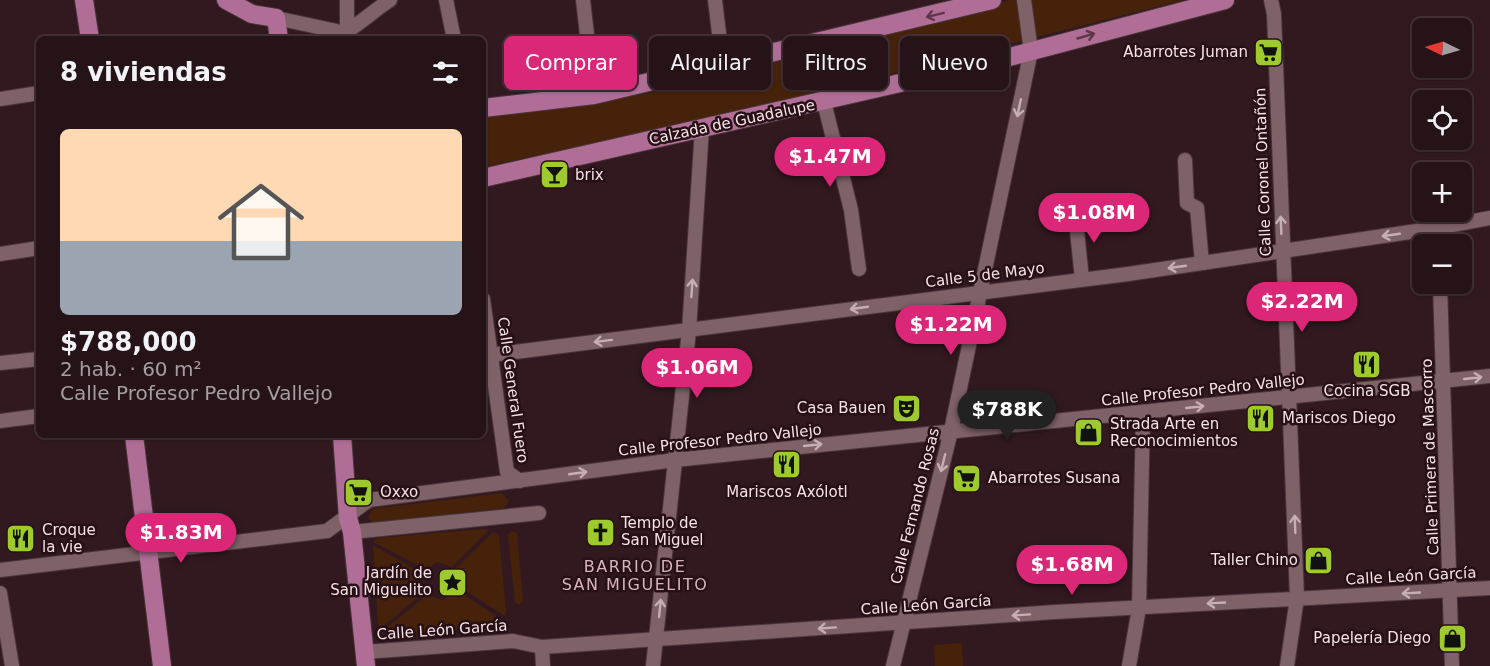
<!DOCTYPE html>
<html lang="es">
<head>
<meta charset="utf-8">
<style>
	body { margin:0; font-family:"DejaVu Sans",sans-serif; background:#2e1c21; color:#f1f3f6; height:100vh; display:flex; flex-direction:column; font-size:22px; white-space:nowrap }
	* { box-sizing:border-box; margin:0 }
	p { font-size:20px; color:#a49ea2 }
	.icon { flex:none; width:33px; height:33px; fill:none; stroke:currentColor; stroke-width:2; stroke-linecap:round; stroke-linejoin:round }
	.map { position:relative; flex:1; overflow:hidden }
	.side { position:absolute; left:36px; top:36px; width:450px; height:402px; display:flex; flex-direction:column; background:#261318; border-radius:9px; box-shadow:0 2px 4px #0004,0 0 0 2px #423237 }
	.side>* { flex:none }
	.top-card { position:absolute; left:504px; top:36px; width:570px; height:54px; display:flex; gap:12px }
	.needle { width:39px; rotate:275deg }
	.tools { position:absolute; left:1412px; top:18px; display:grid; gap:12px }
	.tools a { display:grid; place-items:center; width:60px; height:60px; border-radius:9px; background:#261318; box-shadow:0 2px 4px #0004,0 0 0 2px #423237; font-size:30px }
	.price { position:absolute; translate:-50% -51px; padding:0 14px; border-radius:21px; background:#db2777; color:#fff; font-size:20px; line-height:39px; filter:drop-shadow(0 2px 3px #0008) }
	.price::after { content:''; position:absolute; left:50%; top:36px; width:18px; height:14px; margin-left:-9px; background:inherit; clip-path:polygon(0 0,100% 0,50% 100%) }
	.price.active { background:#222; color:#fff }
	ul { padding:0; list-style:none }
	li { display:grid; align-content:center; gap:12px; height:318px; padding:0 24px }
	li span { display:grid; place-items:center; height:186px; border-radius:9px; color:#555 }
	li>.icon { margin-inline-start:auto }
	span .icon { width:108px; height:108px; fill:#fffc; stroke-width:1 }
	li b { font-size:26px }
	h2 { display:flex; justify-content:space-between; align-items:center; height:72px; padding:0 24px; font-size:26px }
	.pill { padding:0 21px; border-radius:9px; background:#261318; box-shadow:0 2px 4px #0004,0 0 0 2px #423237; font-size:21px; line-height:54px }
	.pill.active { background:#db2777; color:#fff }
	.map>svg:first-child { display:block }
	.green { fill:#46220a }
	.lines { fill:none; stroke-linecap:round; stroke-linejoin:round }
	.minor-casing { stroke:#49353b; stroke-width:16 }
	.major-casing { stroke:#49353b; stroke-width:20 }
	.minor { stroke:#7f6168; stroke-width:14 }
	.major { stroke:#b06e97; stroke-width:18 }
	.oneway { stroke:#5e364a }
	.oneway2 { stroke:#c6afb4 }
	.labels { text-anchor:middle; stroke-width:5; stroke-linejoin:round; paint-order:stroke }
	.poi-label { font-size:15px; fill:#f5e3e7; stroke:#281017; text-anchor:start }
	.street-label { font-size:15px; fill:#f5e3e7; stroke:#281017 }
	.neighbourhood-label { font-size:16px; letter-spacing:1.5px; fill:#d7b5bd; stroke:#281017 }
</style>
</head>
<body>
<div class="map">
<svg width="1490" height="666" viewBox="0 0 1490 666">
	<rect width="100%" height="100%" fill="#321920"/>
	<g class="green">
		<path d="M1010 0H1184L710 119 483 167V115L595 103 679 87Z"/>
		<path d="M502 493 509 501 504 508 373 523 368 518 372 509Z"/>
		<path d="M483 529 489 530 452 567 437 562 426 570 374 542 377 538Z"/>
		<path d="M512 531 517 533 523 601 519 605 515 602 508 535Z"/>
		<path d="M493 532 499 536 506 611 505 616 457 585 458 576 455 569Z"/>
		<path d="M373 545 423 574 420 583 424 592 381 628 378 624Z"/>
		<path d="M456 589 502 620 494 626 388 635 383 631 427 595 442 600 452 595Z"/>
		<path d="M962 643 963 666H935L934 645Z"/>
	</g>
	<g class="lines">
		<defs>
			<g id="minor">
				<path d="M446 0 454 39"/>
				<path d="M583 0 594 95"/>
				<path d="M715 0 723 66"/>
				<path d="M1271 0 1274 14 1297 598 1287 666"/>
				<path d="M276 18 346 33"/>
				<path d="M347 37V0"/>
				<path d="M331 39C353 31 370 13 390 0"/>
				<path d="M0 99 39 93"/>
				<path d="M824 102 851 210 859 269"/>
				<path d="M1185 160 1187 203 1197 208 1202 263"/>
				<path d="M1437 228 1438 244"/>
				<path d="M0 254 39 248"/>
				<path d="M1082 279 1075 212 1105 207"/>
				<path d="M1440 284 1452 666"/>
				<path d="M483 299 507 472 520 481"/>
				<path d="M483 356 1128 274 1437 228 1490 218"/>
				<path d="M0 363 39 359"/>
				<path d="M0 421 39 416"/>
				<path d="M352 532 539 513"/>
				<path d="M0 570 327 531 369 500 675 460 1490 376"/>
				<path d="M0 593 12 666"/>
				<path d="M542 647 543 666"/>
				<path d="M365 652 513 641 542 647 1055 612 1490 588"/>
				<path d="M653 666 689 331 702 128"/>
				<path d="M893 666 951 431 1031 51 1024 0"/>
				<path d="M1129 666 1139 608 1143 413"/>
			</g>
			<g id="major">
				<path d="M84 0 90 39"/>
				<path d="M226 0 252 14 276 18"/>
				<path d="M276 18 279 39"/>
				<path d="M483 108 594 95 992 0"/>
				<path d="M483 178 979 65 1225 0"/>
				<path d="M134 435 162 666"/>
				<path d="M342 435 348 518 352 532 366 666"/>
			</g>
		</defs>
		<use href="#minor" class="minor-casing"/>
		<use href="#major" class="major-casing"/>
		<use href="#minor" class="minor"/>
		<use href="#major" class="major"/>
	</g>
	<defs><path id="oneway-shaft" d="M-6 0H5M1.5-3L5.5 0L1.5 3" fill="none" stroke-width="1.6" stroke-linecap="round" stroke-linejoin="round" transform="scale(1.5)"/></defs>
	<g class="oneway">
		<use href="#oneway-shaft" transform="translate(935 15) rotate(166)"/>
		<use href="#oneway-shaft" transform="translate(1086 36) rotate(-16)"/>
	</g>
	<g class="oneway2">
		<use href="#oneway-shaft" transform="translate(1019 108) rotate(102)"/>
		<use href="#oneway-shaft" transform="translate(1281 225) rotate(-92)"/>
		<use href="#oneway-shaft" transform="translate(1391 235) rotate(172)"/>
		<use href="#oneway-shaft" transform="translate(1177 267) rotate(172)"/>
		<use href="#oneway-shaft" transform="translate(692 288) rotate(-86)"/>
		<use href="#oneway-shaft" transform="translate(859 308) rotate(172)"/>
		<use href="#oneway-shaft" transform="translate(603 341) rotate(173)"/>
		<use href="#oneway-shaft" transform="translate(1473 378) rotate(-6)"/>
		<use href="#oneway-shaft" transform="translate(1195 407) rotate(-6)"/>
		<use href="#oneway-shaft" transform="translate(813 445) rotate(-6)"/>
		<use href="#oneway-shaft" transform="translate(943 463) rotate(104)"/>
		<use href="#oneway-shaft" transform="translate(578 473) rotate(-8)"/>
		<use href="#oneway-shaft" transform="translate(1295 524) rotate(-92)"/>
		<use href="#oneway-shaft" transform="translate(1411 593) rotate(177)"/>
		<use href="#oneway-shaft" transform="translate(1216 603) rotate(177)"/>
		<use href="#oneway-shaft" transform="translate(660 608) rotate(-84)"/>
		<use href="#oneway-shaft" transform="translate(1021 615) rotate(176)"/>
		<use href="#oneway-shaft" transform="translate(827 628) rotate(176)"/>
	</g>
	<defs>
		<symbol id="supermarket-square" viewBox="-11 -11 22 22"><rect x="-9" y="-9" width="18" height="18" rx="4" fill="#9fca2d" stroke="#281017"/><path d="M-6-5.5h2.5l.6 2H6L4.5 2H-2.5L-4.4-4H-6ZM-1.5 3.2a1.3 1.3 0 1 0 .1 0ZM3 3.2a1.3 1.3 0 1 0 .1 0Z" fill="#111"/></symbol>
		<symbol id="bar-square" viewBox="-11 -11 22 22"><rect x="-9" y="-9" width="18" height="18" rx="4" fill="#9fca2d" stroke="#281017"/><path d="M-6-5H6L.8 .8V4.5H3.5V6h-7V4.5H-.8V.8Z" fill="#111"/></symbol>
		<symbol id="restaurant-square" viewBox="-11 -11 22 22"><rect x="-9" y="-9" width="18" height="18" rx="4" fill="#9fca2d" stroke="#281017"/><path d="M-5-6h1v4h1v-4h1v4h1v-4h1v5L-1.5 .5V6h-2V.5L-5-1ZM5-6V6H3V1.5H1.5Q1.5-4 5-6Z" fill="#111"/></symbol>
		<symbol id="theatre-square" viewBox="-11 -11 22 22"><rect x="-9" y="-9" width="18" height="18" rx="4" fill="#9fca2d" stroke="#281017"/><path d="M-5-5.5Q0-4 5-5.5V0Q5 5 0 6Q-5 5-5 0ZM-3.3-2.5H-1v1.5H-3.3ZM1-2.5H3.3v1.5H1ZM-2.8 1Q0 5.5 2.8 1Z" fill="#111"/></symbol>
		<symbol id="shop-square" viewBox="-11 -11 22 22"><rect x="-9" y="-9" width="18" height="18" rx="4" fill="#9fca2d" stroke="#281017"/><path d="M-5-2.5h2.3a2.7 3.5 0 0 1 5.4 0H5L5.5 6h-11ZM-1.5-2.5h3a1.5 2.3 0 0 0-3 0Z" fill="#111"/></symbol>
		<symbol id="church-square" viewBox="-11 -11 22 22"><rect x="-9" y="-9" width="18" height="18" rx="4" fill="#9fca2d" stroke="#281017"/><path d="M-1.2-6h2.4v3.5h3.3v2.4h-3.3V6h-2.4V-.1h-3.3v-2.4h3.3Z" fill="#111"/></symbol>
		<symbol id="sight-square" viewBox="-11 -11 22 22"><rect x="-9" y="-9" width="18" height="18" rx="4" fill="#9fca2d" stroke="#281017"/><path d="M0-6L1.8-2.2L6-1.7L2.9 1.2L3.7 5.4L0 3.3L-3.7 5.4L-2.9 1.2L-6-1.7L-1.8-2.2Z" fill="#111"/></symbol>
	</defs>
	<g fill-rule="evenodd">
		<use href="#supermarket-square" x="1252" y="36" width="33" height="33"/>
		<use href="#bar-square" x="538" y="158" width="33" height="33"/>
		<use href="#restaurant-square" x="1350" y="348" width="33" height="33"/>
		<use href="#theatre-square" x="890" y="392" width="33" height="33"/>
		<use href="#restaurant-square" x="1244" y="402" width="33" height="33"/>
		<use href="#shop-square" x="1072" y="416" width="33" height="33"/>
		<use href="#restaurant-square" x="770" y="448" width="33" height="33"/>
		<use href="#supermarket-square" x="950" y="462" width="33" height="33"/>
		<use href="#supermarket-square" x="342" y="476" width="33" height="33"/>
		<use href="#church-square" x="584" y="516" width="33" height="33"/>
		<use href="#restaurant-square" x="4" y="522" width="33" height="33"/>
		<use href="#shop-square" x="1302" y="544" width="33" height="33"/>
		<use href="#sight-square" x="436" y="566" width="33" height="33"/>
		<use href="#shop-square" x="1436" y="622" width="33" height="33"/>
	</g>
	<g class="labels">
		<g class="poi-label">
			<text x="1248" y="57" text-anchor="end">Abarrotes Juman</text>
			<text x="575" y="180">brix</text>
			<text x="1367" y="396" text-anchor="middle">Cocina SGB</text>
			<text x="886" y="413" text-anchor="end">Casa Bauen</text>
			<text x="1282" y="423">Mariscos Diego</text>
			<text x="1110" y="429">Strada Arte en<tspan x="1110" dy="17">Reconocimientos</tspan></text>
			<text x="988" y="483">Abarrotes Susana</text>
			<text x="380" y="497">Oxxo</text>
			<text x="787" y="497" text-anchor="middle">Mariscos Axólotl</text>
			<text x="621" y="528">Templo de<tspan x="621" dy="17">San Miguel</tspan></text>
			<text x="42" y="535">Croque<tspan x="42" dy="17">la vie</tspan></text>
			<text x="1298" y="565" text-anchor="end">Taller Chino</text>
			<text x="432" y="578" text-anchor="end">Jardín de<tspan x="432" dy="17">San Miguelito</tspan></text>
			<text x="1431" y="643" text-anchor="end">Papelería Diego</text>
		</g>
		<g class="street-label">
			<text transform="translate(732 122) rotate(-12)" y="5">Calzada de Guadalupe</text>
			<text transform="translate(1263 172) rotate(-92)" y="5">Calle Coronel Ontañón</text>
			<text transform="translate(985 275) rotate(-7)" y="5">Calle 5 de Mayo</text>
			<text transform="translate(513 390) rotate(82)" y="5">Calle General Fuero</text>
			<text transform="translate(1203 390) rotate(-6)" y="5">Calle Profesor Pedro Vallejo</text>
			<text transform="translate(720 440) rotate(-6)" y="5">Calle Profesor Pedro Vallejo</text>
			<text transform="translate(1430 457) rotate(-92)" y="5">Calle Primera de Mascorro</text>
			<text transform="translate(915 506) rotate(-76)" y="5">Calle Fernando Rosas</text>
			<text transform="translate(1411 576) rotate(-3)" y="5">Calle León García</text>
			<text transform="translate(926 605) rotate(-4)" y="5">Calle León García</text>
			<text transform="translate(442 630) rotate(-4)" y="5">Calle León García</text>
		</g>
		<g class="neighbourhood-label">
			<text x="635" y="572">BARRIO DE<tspan x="635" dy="18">SAN MIGUELITO</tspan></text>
		</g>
	</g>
</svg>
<div class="tools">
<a><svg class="needle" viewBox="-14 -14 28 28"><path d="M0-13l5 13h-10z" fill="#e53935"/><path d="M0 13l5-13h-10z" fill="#a49ea2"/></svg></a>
<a><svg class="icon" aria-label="locate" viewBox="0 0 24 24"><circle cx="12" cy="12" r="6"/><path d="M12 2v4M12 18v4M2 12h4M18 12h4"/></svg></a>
<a>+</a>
<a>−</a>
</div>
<b class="price" style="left:830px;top:188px">$1.47M</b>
<b class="price" style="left:1094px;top:244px">$1.08M</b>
<b class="price" style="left:1302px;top:333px">$2.22M</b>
<b class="price" style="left:951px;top:356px">$1.22M</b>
<b class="price" style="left:697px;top:399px">$1.06M</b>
<b class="price active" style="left:1007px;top:441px">$788K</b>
<b class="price" style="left:181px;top:564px">$1.83M</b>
<b class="price" style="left:1072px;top:596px">$1.68M</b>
<div class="top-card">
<a class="pill active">Comprar</a>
<a class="pill">Alquilar</a>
<a class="pill">Filtros</a>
<a class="pill">Nuevo</a>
</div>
<section class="side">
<h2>8 viviendas<svg class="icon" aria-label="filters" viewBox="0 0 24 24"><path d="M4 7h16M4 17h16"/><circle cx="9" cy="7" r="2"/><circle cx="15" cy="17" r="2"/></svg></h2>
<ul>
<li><span style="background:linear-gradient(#ffd9b3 60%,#9aa5b1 0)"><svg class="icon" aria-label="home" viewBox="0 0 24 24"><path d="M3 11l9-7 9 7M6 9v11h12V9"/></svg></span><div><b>$788,000</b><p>2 hab. · 60 m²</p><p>Calle Profesor Pedro Vallejo</p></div></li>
</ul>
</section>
</div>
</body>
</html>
